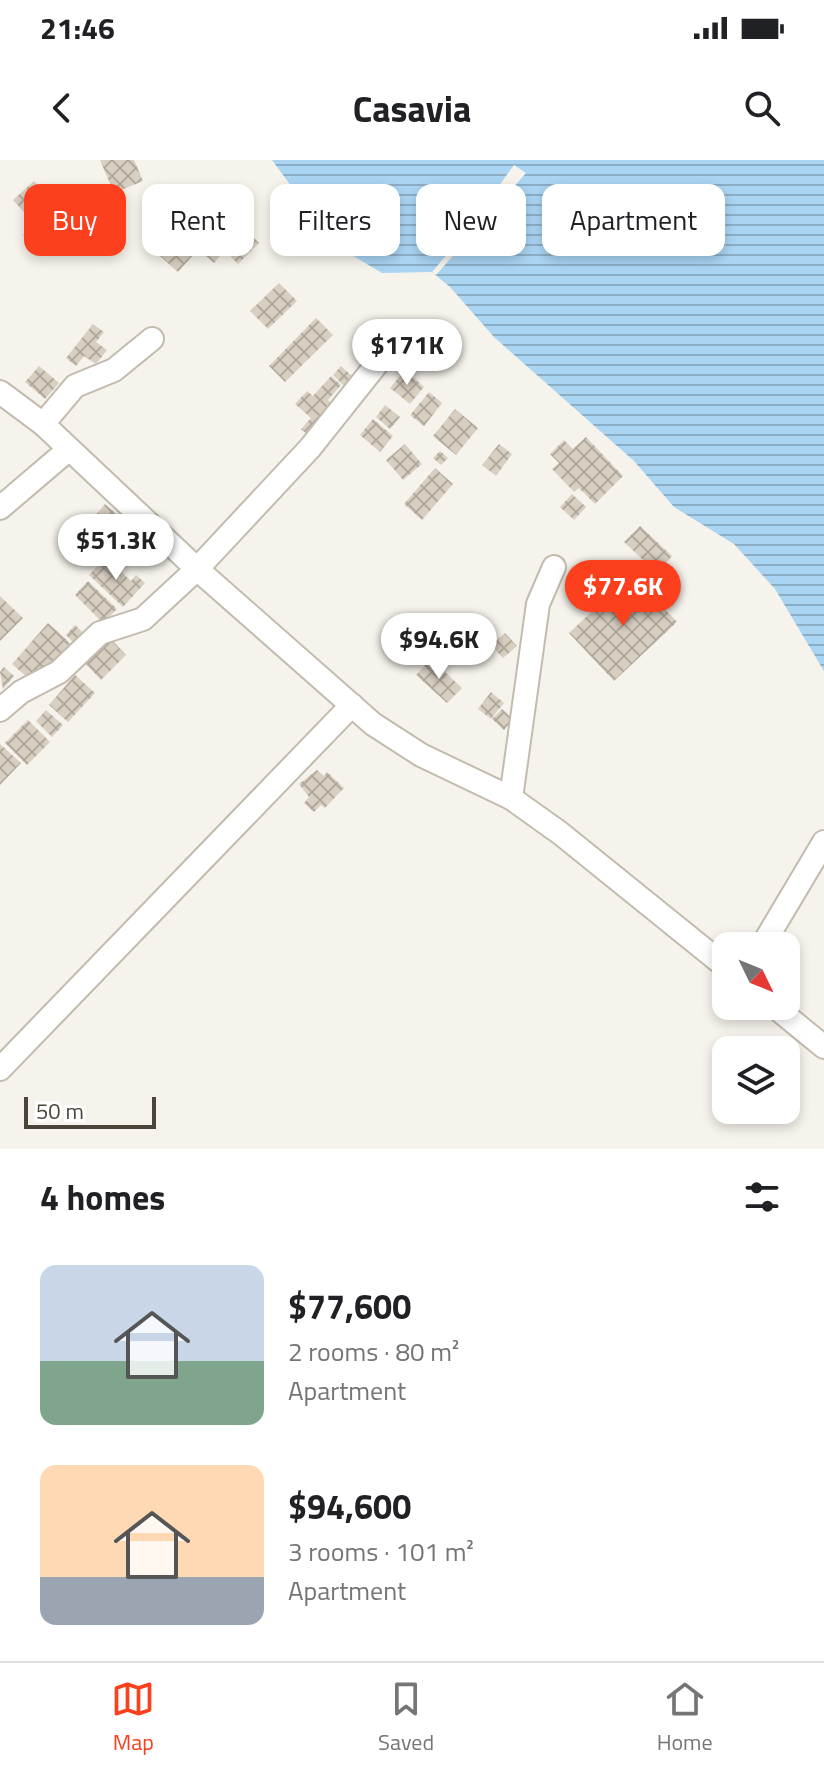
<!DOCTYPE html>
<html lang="en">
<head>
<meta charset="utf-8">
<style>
	body { margin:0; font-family:"Titillium Web",sans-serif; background:#f6f6f6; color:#202124; height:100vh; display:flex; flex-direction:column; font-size:30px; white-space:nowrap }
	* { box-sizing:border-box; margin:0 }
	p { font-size:26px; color:#757577 }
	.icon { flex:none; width:44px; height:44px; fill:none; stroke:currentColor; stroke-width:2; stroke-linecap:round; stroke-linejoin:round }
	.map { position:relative; height:989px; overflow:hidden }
	.panel { display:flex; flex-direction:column; background:#fff; flex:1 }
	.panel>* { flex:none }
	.guide { position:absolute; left:24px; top:24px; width:776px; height:72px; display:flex; gap:16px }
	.needle { width:52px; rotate:133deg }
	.buttons { position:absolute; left:712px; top:772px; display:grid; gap:16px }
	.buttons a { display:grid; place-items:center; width:88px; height:88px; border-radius:16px; background:#fff; box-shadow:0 4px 12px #0003; font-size:40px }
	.scale { position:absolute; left:24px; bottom:20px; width:132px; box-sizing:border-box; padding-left:8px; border:4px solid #4b4439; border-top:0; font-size:22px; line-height:28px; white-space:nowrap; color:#4b4439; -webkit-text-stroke:6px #fff; paint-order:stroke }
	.price { position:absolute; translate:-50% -68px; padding:0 18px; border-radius:28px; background:#fff; color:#222; font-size:26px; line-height:52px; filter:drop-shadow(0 2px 4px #0008) }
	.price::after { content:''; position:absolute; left:50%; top:48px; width:24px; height:18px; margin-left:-12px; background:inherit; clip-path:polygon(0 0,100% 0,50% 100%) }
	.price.on { background:#fc3f1d; color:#fff }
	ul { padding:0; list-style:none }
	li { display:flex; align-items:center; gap:24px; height:200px; padding:0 40px }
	li span { display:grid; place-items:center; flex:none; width:224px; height:160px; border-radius:16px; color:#555 }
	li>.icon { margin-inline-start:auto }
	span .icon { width:96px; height:96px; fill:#fffc; stroke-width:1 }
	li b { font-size:34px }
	h2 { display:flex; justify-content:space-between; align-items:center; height:96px; padding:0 40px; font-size:34px }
	.tag { padding:0 28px; border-radius:16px; background:#fff; box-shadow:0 4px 12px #0003; font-size:28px; line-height:72px }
	.tag.on { background:#fc3f1d; color:#fff }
	.status { display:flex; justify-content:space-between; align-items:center; height:56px; padding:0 40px; background:#fff; direction:ltr }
	.status svg { height:22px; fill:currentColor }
	header { display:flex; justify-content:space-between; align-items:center; height:104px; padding:0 40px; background:#fff; font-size:36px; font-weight:700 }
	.tabs { display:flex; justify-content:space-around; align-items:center; height:112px; border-top:2px solid #e0e0e0; background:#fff; font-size:22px; color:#757577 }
	.tabs a { display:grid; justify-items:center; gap:4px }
	.tabs .on { color:#fc3f1d }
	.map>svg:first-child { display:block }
	.water { fill:url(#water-rules) }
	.pier { fill:#f6f3ec }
	.building { fill:url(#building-cross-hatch) }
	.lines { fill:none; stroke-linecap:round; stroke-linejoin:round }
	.minor-casing { stroke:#c2bbae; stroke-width:26 }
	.minor { stroke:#fff; stroke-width:22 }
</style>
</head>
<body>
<div class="status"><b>21:46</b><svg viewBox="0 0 49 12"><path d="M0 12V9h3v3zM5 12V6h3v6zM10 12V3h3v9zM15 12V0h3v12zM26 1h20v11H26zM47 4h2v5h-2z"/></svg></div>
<header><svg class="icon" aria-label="back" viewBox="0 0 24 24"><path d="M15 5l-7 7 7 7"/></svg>Casavia<svg class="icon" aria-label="search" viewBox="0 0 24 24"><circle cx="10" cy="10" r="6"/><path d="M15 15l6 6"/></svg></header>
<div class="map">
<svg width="824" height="989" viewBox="0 0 824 989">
	<defs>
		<pattern id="water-rules" width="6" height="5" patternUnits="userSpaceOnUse" patternTransform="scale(2)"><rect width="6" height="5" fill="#a9d4f2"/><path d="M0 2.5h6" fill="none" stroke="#8caec5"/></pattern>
		<pattern id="building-cross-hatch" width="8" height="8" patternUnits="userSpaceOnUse" patternTransform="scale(2)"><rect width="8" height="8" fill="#d8cfc1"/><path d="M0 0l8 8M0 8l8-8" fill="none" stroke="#b1aa9e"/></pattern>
	</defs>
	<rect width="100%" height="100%" fill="#f6f3ec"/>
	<path class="water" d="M272 0H824V511L775 429 734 384 674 347 634 301 494 177 450 127 432 112 382 113 350 94 308 49Z"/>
	<path class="pier" d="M514 5 526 13 436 115 432 112 502 30 498 27Z"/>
	<g class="building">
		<path d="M100 0H134L143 21 114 33Z"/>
		<path d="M34 21 51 40 30 59 13 40Z"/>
		<path d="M205 39 242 71 214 103 177 70Z"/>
		<path d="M50 47 67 66 36 91 23 75Z"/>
		<path d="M169 70 195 93 178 112 152 89Z"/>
		<path d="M248 72 259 83 238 104 227 93Z"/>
		<path d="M279 123 297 141 268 169 250 151Z"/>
		<path d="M316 158 333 175 285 222 269 206Z"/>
		<path d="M93 164 104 172 96 182 107 190 96 204 84 196 76 206 66 198Z"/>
		<path d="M369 179 381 190 373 200 360 188Z"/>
		<path d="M39 206 59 223 45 239 25 222Z"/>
		<path d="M341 206 353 217 344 226 333 215Z"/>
		<path d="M405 210 424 227 410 244 390 228Z"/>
		<path d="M331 216 341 225 328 240 339 250 313 279 301 269 311 258 295 244 307 231 313 236Z"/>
		<path d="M429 232 442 243 424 266 410 255Z"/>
		<path d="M385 245 400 257 390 269 376 257Z"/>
		<path d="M455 249 478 268 456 295 433 276Z"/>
		<path d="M373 259 393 276 380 292 360 275Z"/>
		<path d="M586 277 623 316 595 344 579 328 574 332 552 309 559 303 550 294 564 280 573 289Z"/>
		<path d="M405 284 422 304 403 320 386 300Z"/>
		<path d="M499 284 512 294 496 316 482 305Z"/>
		<path d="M440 291 448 298 441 305 433 298Z"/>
		<path d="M435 308 453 324 422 360 404 344Z"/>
		<path d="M572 334 586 347 574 360 560 347Z"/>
		<path d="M105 344 129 365 113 384 89 363Z"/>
		<path d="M640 366 672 396 657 413 624 382Z"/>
		<path d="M106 397 131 421 136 415 145 423 123 447 89 415Z"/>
		<path d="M632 414 677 462 614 521 569 473Z"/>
		<path d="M88 421 117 449 103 463 75 435Z"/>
		<path d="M0 436 23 458 0 481Z"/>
		<path d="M48 463 70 483 35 524 12 504Z"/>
		<path d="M75 465 89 478 79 488 66 475Z"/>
		<path d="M505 473 517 486 503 498 491 485Z"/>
		<path d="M111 479 126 495 101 520 85 503Z"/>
		<path d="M431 499 462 528 447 543 416 515Z"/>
		<path d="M4 507 14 516 3 529 0 512Z"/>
		<path d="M75 515 95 533 68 562 49 545Z"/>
		<path d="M491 532 504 543 491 559 478 549Z"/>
		<path d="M502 549 513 559 504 570 492 559Z"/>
		<path d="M46 550 63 565 52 577 36 561Z"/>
		<path d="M28 560 50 582 27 605 5 583Z"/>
		<path d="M0 584 21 603 0 625Z"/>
		<path d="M317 610 324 616 327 612 344 628 325 648 321 645 314 652 304 643 309 637 299 624Z"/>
	</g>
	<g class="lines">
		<defs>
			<g id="minor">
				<path d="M0 232 43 264 197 409 373 564 421 595 511 638 560 673 726 807"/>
				<path d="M43 264 75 226 114 210 152 179"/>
				<path d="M0 348 68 290"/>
				<path d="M0 550 21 532 59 512 100 473 143 459 197 409 310 288 380 200"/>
				<path d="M511 638 538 444 554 407"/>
				<path d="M762 786 824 682"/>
				<path d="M774 846 824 887"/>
				<path d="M0 909 352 545"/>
			</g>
		</defs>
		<use href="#minor" class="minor-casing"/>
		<use href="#minor" class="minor"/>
	</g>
</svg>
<div class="buttons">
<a><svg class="needle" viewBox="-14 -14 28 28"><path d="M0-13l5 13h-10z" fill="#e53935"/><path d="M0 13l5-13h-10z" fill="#757577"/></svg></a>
<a><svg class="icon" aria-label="layers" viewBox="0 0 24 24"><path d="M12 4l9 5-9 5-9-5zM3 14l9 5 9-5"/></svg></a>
</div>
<div class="scale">50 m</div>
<b class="price" style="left:407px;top:227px">$171K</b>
<b class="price" style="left:116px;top:422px">$51.3K</b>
<b class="price on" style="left:623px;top:468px">$77.6K</b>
<b class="price" style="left:439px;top:521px">$94.6K</b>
<div class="guide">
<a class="tag on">Buy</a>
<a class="tag">Rent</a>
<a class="tag">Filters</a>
<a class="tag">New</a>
<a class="tag">Apartment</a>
</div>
</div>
<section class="panel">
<h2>4 homes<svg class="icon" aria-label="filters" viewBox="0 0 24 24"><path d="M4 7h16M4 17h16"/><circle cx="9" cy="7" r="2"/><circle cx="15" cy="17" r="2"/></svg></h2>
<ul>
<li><span style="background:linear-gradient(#c9d6e8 60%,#7fa58c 0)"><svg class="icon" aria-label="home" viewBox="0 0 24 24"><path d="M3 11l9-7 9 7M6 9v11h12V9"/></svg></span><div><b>$77,600</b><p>2 rooms · 80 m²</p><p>Apartment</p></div></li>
<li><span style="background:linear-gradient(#ffd9b3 70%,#9aa5b1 0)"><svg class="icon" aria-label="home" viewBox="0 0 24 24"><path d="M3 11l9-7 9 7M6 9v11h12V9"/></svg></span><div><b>$94,600</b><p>3 rooms · 101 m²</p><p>Apartment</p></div></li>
</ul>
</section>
<nav class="tabs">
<a class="on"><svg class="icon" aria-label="map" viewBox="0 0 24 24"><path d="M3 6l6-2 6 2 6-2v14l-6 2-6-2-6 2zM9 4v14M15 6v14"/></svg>Map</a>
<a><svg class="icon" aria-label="saved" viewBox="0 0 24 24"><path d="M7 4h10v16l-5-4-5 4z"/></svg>Saved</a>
<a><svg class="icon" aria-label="home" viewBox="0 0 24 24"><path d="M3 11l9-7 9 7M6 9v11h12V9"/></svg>Home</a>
</nav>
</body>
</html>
